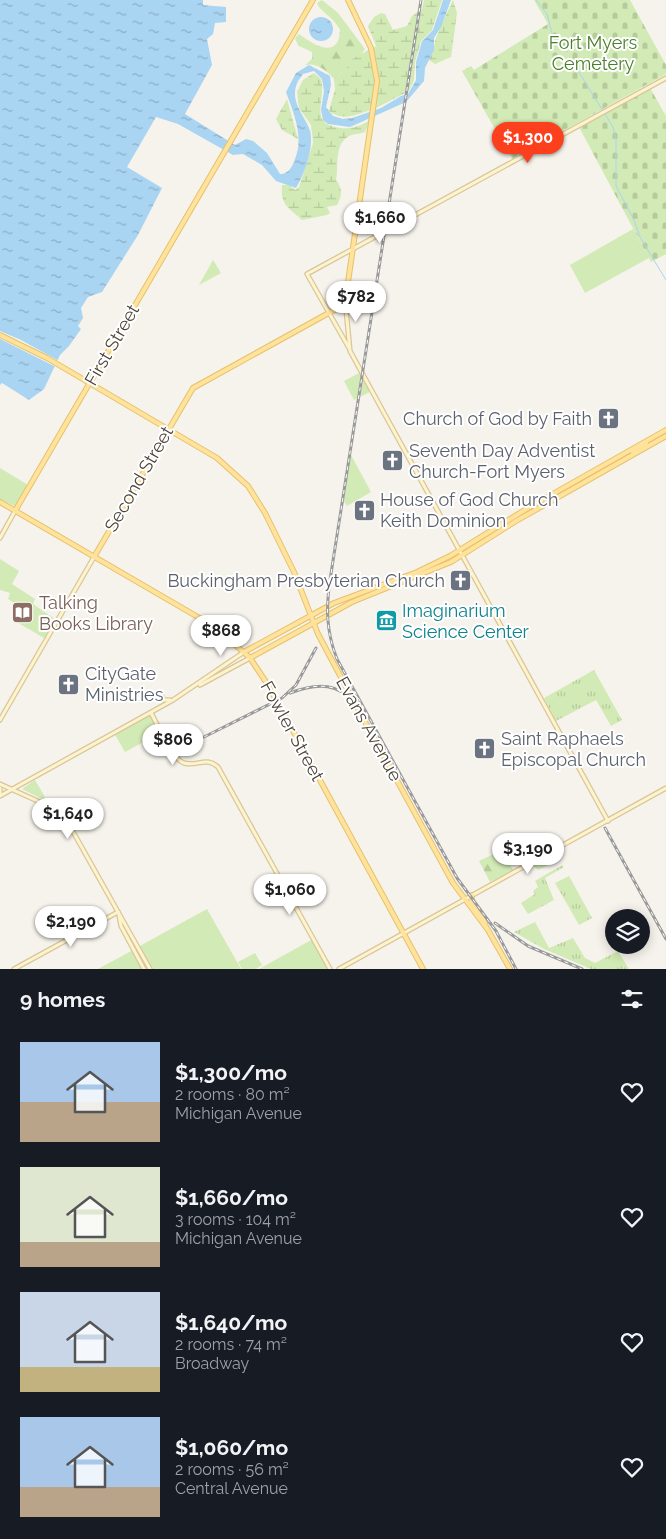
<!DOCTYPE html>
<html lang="en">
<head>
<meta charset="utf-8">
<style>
	body { margin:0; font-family:Raleway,sans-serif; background:#20242c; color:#f1f3f6; height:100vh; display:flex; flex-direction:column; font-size:19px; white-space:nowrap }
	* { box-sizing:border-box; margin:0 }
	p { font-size:16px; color:#9ea1a6 }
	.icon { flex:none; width:28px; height:28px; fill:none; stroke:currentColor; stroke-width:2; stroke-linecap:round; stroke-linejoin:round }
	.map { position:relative; height:969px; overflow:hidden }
	.details { display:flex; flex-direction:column; background:#171b24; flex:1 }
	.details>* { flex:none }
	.controls { position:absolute; left:605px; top:909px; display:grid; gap:10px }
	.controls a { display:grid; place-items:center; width:45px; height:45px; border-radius:50%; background:#171b24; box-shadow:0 2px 12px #0003; font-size:25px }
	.price { position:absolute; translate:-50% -42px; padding:0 11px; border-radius:18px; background:#fff; color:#222; font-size:16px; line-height:32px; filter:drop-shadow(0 1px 2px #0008) }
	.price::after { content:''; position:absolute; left:50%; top:30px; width:15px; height:11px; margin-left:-8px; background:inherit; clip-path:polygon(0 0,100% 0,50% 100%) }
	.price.current { background:#fc3f1d; color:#fff }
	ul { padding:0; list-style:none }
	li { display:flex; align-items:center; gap:15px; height:125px; padding:0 20px }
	li span { display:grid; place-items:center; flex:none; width:140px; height:100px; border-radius:0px; color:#555 }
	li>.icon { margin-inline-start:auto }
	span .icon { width:60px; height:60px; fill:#fffc; stroke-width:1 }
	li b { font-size:21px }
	h2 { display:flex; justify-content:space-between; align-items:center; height:60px; padding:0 20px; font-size:21px }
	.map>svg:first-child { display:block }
	.grass { fill:url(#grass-tufts) }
	.forest { fill:url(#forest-firs) }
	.wetland { fill:url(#wetland-marsh) }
	.cemetery { fill:url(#cemetery-stones) }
	.green { fill:#d2eab5 }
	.water { fill:url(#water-ripples) }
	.pier { fill:#f6f3ec }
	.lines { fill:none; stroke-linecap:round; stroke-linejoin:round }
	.stream { stroke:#a9d4f2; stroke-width:1 }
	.secondary-casing { stroke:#d6c79b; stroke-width:5.5 }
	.primary-casing { stroke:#e6c16a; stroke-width:6 }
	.secondary { stroke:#fff3cd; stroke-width:3 }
	.primary { stroke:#ffe39c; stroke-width:4 }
	.rail-casing { stroke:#9a9a9a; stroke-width:3 }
	.rail { stroke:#fff; stroke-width:1; stroke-dasharray:4; stroke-linecap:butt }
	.labels { text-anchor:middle; stroke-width:4; stroke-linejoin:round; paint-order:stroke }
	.park-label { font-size:18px; fill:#4a7f2a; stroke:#fff }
	.street-label { font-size:18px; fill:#4b4439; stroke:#fff }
	.worship-label { font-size:18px; fill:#5b616d; stroke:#fff; text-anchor:start }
	.education-label { font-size:18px; fill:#785e54; stroke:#fff; text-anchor:start }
	.culture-label { font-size:18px; fill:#0d838f; stroke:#fff; text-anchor:start }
</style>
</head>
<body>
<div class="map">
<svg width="666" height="969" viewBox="0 0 666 969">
	<defs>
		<pattern id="grass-tufts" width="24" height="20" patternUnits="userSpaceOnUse" patternTransform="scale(1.25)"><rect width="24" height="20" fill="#d2eab5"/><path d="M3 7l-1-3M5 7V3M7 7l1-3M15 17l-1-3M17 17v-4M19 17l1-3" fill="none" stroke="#b6ca9c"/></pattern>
		<pattern id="forest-firs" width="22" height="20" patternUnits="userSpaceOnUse" patternTransform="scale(1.25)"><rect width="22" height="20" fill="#d2eab5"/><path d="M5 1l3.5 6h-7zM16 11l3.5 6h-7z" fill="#b6ca9c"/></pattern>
		<pattern id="wetland-marsh" width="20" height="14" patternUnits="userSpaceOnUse" patternTransform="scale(1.25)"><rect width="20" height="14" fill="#d2eab5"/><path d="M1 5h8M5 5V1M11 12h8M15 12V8" fill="none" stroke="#b6ca9c"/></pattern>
		<pattern id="cemetery-stones" width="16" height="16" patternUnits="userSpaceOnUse" patternTransform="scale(1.25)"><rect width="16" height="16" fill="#d2eab5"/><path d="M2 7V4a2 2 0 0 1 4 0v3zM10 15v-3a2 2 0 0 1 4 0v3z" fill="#b6ca9c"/></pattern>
		<pattern id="water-ripples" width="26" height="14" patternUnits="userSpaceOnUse" patternTransform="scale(1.25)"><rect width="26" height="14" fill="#a9d4f2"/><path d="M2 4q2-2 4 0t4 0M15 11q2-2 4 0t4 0" fill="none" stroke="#8caec5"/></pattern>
	</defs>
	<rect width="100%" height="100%" fill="#f6f3ec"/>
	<g class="grass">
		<path d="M594 670 622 720 611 726 596 700 556 721 544 698Z"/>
		<path d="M555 854 557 861 538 870 533 865Z"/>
		<path d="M562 865 564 867 545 878 554 900 528 914 521 903 535 894 533 891 538 887 535 881Z"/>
		<path d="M569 876 592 918 579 925 555 883Z"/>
		<path d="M535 922 549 948 573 938 585 958 595 963 618 951 629 969H591L544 949 514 932Z"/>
	</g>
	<g class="forest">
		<path d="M322 0 338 13 365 49 359 57 351 60 347 69 334 79C328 71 316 62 305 65L312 59V52L299 46 295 38 299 34C312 44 339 61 340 30 333 16 320 12 317 3Z"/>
		<path d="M502 850 513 870 490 882 479 861Z"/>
	</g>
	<g class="wetland">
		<path d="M424 0H442L432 30 421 41 415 62 414 80 409 91 376 108 378 74 373 48 376 46 368 26 374 17 381 13 385 14 393 30 407 26 412 16 422 9Z"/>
		<path d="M453 0 457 13 451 57 435 64 429 60C433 53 434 49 435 41 437 34 450 6 453 0Z"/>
		<path d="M370 49 375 81 371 110C357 114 342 122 329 111L335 89 334 79 347 69 349 61Z"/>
		<path d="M314 73 321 79C327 100 307 124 341 128 352 129 361 126 370 120L365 132C360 134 350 134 346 138 334 148 339 168 336 180 343 188 342 197 337 205L327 207 330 213 327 215 302 220C289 208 280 205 282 185H289L295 190 299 187 313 143 311 125 299 108 297 92 303 80Z"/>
		<path d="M287 99 298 139 282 130 276 119Z"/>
	</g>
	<g class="cemetery">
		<path d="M534 0H630L666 65V74L512 159 462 71 471 66 474 70 548 24Z"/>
		<path d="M650 88 666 116V254L651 262 579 127Z"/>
	</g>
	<g class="green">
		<path d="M633 229 649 258 585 293 570 265Z"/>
		<path d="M213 260 221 273 199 285Z"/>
		<path d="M361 372 372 391 354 400 344 381Z"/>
		<path d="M350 453 371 492 347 506 342 498Z"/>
		<path d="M0 468 28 485 15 506 0 500Z"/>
		<path d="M0 559 19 571 12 584 35 599 33 604 55 619 44 638 15 621 22 608 8 599 10 593 0 590Z"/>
		<path d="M151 713 162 732 125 752 114 733Z"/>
		<path d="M35 780 45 797 44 800 22 789Z"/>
		<path d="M207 909 241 969H150L138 947Z"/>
		<path d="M313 939 330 969H259Z"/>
		<path d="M133 950 143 969H98Z"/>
		<path d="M255 953 262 965 256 969H242L238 962Z"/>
	</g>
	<g class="water">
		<path d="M0 0H203V5L226 7V22L215 23 213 34 207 39 212 65 185 114 235 145 246 139 253 141 267 153 280 174C289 174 292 167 295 159 304 137 294 114 286 92L296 73 309 65 330 76 331 85 326 107 333 116 343 119 352 118 381 108 401 96 408 94 416 80V62L422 41 433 30 443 0H451L441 27 434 38V50L425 68 424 81 406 102 350 127 328 124 323 120 321 110 324 91 322 79 314 71 303 74 298 81C289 100 302 112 309 128 316 143 304 175 296 188L276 181 262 165 243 154 233 155 178 124 156 117 127 167 162 188 138 235 102 292 88 297 81 308 83 318 78 326 81 329 69 346 60 355 44 389 29 400 2 383 0 385Z"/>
		<circle cx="321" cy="29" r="12"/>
	</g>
	<path class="pier" d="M0 331 21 340 59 361 56 367 0 339Z"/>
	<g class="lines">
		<g class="stream">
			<path d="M536 0 547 14 553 37 561 43 567 52"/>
			<path d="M570 58 613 127 616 140V186L634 220 640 237 666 280"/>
		</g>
		<defs>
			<g id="secondary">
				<path d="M343 302 346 309 350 351 608 821"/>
				<path d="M349 348 307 274 666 78"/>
				<path d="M0 538 15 511"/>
				<path d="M200 685 250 658"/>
				<path d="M160 693 164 700H170"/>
				<path d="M151 713C158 725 172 759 184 763 197 767 206 756 218 767L330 969"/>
				<path d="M0 720 94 557"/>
				<path d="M0 784 62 812 150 969"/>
				<path d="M0 788V793"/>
				<path d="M0 796 173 700 244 652"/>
				<path d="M119 915 121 926 144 969"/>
				<path d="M14 969 118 912"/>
				<path d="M339 969 666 788"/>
			</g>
			<g id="primary">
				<path d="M0 335 47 358 217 458 248 486 265 513 294 572 318 634 352 698 453 883 488 930 510 969"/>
				<path d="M633 452 646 443"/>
				<path d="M0 502 215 627 250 658 268 685 423 969"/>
				<path d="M15 511 313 0"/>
				<path d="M94 557 193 388 336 309 346 296 377 81 371 48 348 0"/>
				<path d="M244 652 334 603 417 572 450 556 528 508 666 430"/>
				<path d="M250 658 352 602 451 562 516 521 666 436"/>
				<path d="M472 895 471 902 484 920 486 927"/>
			</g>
		</defs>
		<use href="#secondary" class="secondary-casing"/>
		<use href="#primary" class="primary-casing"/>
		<use href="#secondary" class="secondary"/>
		<use href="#primary" class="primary"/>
		<defs>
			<g id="rail">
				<path d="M421 0 330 580C326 608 326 631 337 659L457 878 496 931 516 969"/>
				<path d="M290 693C319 682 338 683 361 706"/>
				<path d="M204 737 282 698 296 685 316 648"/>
				<path d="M605 828 666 939"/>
				<path d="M495 923 528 946 582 969"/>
			</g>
		</defs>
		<use href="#rail" class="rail-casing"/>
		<use href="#rail" class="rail"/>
	</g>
	<defs>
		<symbol id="church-square" viewBox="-11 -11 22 22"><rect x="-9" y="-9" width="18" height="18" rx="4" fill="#6b7280" stroke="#fff"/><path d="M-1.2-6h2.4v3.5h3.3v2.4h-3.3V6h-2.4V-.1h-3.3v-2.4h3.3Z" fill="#fff"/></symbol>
		<symbol id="library-square" viewBox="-11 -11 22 22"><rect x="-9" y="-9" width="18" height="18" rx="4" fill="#8d6e63" stroke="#fff"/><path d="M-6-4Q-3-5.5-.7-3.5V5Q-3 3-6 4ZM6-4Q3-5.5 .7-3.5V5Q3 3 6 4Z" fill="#fff"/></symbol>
		<symbol id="museum-square" viewBox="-11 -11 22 22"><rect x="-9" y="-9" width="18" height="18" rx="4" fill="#0f9aa8" stroke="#fff"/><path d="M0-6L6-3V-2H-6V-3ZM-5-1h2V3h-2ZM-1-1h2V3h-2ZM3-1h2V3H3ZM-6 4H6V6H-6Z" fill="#fff"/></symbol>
	</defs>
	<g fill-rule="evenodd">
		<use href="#church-square" x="596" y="406" width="25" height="25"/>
		<use href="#church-square" x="380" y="448" width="25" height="25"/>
		<use href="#church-square" x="352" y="498" width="25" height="25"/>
		<use href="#church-square" x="448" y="568" width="25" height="25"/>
		<use href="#library-square" x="10" y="600" width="25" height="25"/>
		<use href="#museum-square" x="374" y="608" width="25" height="25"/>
		<use href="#church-square" x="56" y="672" width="25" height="25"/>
		<use href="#church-square" x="472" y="736" width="25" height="25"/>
	</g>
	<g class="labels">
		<g class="park-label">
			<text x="593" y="49">Fort Myers<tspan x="593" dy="21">Cemetery</tspan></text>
		</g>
		<g class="street-label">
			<text transform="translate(112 345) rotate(-60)" y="6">First Street</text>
			<text transform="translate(139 479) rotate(-60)" y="6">Second Street</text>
			<text transform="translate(369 729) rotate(61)" y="6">Evans Avenue</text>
			<text transform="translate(292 731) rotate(61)" y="6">Fowler Street</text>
		</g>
		<g class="worship-label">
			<text x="592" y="425" text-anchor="end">Church of God by Faith</text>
			<text x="409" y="457">Seventh Day Adventist<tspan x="409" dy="21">Church-Fort Myers</tspan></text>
			<text x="380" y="506">House of God Church<tspan x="380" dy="21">Keith Dominion</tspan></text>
			<text x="445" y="587" text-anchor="end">Buckingham Presbyterian Church</text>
			<text x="85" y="680">CityGate<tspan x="85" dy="21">Ministries</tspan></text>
			<text x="501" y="745">Saint Raphaels<tspan x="501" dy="21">Episcopal Church</tspan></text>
		</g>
		<g class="education-label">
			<text x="39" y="609">Talking<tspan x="39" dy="21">Books Library</tspan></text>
		</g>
		<g class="culture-label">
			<text x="402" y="617">Imaginarium<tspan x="402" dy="21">Science Center</tspan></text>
		</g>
	</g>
</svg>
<div class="controls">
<a><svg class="icon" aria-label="layers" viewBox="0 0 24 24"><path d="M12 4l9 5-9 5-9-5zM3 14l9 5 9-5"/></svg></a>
</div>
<b class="price current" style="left:528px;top:164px">$1,300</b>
<b class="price" style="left:380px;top:244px">$1,660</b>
<b class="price" style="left:356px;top:323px">$782</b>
<b class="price" style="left:221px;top:657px">$868</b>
<b class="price" style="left:173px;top:766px">$806</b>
<b class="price" style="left:68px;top:840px">$1,640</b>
<b class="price" style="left:528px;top:875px">$3,190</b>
<b class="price" style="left:290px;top:916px">$1,060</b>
<b class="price" style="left:71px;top:948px">$2,190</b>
</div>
<section class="details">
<h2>9 homes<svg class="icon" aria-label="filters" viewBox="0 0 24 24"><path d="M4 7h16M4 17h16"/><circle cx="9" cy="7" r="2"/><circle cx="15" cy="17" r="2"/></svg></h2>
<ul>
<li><span style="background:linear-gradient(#a9c7e8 60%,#b9a48a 0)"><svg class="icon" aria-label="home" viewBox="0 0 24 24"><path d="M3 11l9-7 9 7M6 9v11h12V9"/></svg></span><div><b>$1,300/mo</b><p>2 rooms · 80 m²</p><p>Michigan Avenue</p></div><svg class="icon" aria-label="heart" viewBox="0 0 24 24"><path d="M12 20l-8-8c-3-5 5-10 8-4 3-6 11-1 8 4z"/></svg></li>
<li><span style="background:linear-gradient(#dfe7d0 75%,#b9a48a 0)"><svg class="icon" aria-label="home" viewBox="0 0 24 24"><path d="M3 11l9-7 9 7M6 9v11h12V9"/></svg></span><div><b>$1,660/mo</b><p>3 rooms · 104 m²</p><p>Michigan Avenue</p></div><svg class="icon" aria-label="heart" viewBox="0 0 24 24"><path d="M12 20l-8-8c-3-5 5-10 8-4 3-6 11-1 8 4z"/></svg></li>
<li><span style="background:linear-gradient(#c9d6e8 75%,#c2b280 0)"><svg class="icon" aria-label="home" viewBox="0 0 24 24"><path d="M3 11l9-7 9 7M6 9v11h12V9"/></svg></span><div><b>$1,640/mo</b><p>2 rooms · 74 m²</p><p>Broadway</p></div><svg class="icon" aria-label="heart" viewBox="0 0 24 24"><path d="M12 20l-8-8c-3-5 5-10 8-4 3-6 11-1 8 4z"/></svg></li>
<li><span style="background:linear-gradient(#a9c7e8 70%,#b9a48a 0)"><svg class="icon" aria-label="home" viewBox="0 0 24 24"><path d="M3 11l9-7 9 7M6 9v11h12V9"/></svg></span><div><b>$1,060/mo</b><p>2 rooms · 56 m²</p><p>Central Avenue</p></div><svg class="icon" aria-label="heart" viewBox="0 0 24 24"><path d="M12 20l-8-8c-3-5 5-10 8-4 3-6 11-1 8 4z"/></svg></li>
</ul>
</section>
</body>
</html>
